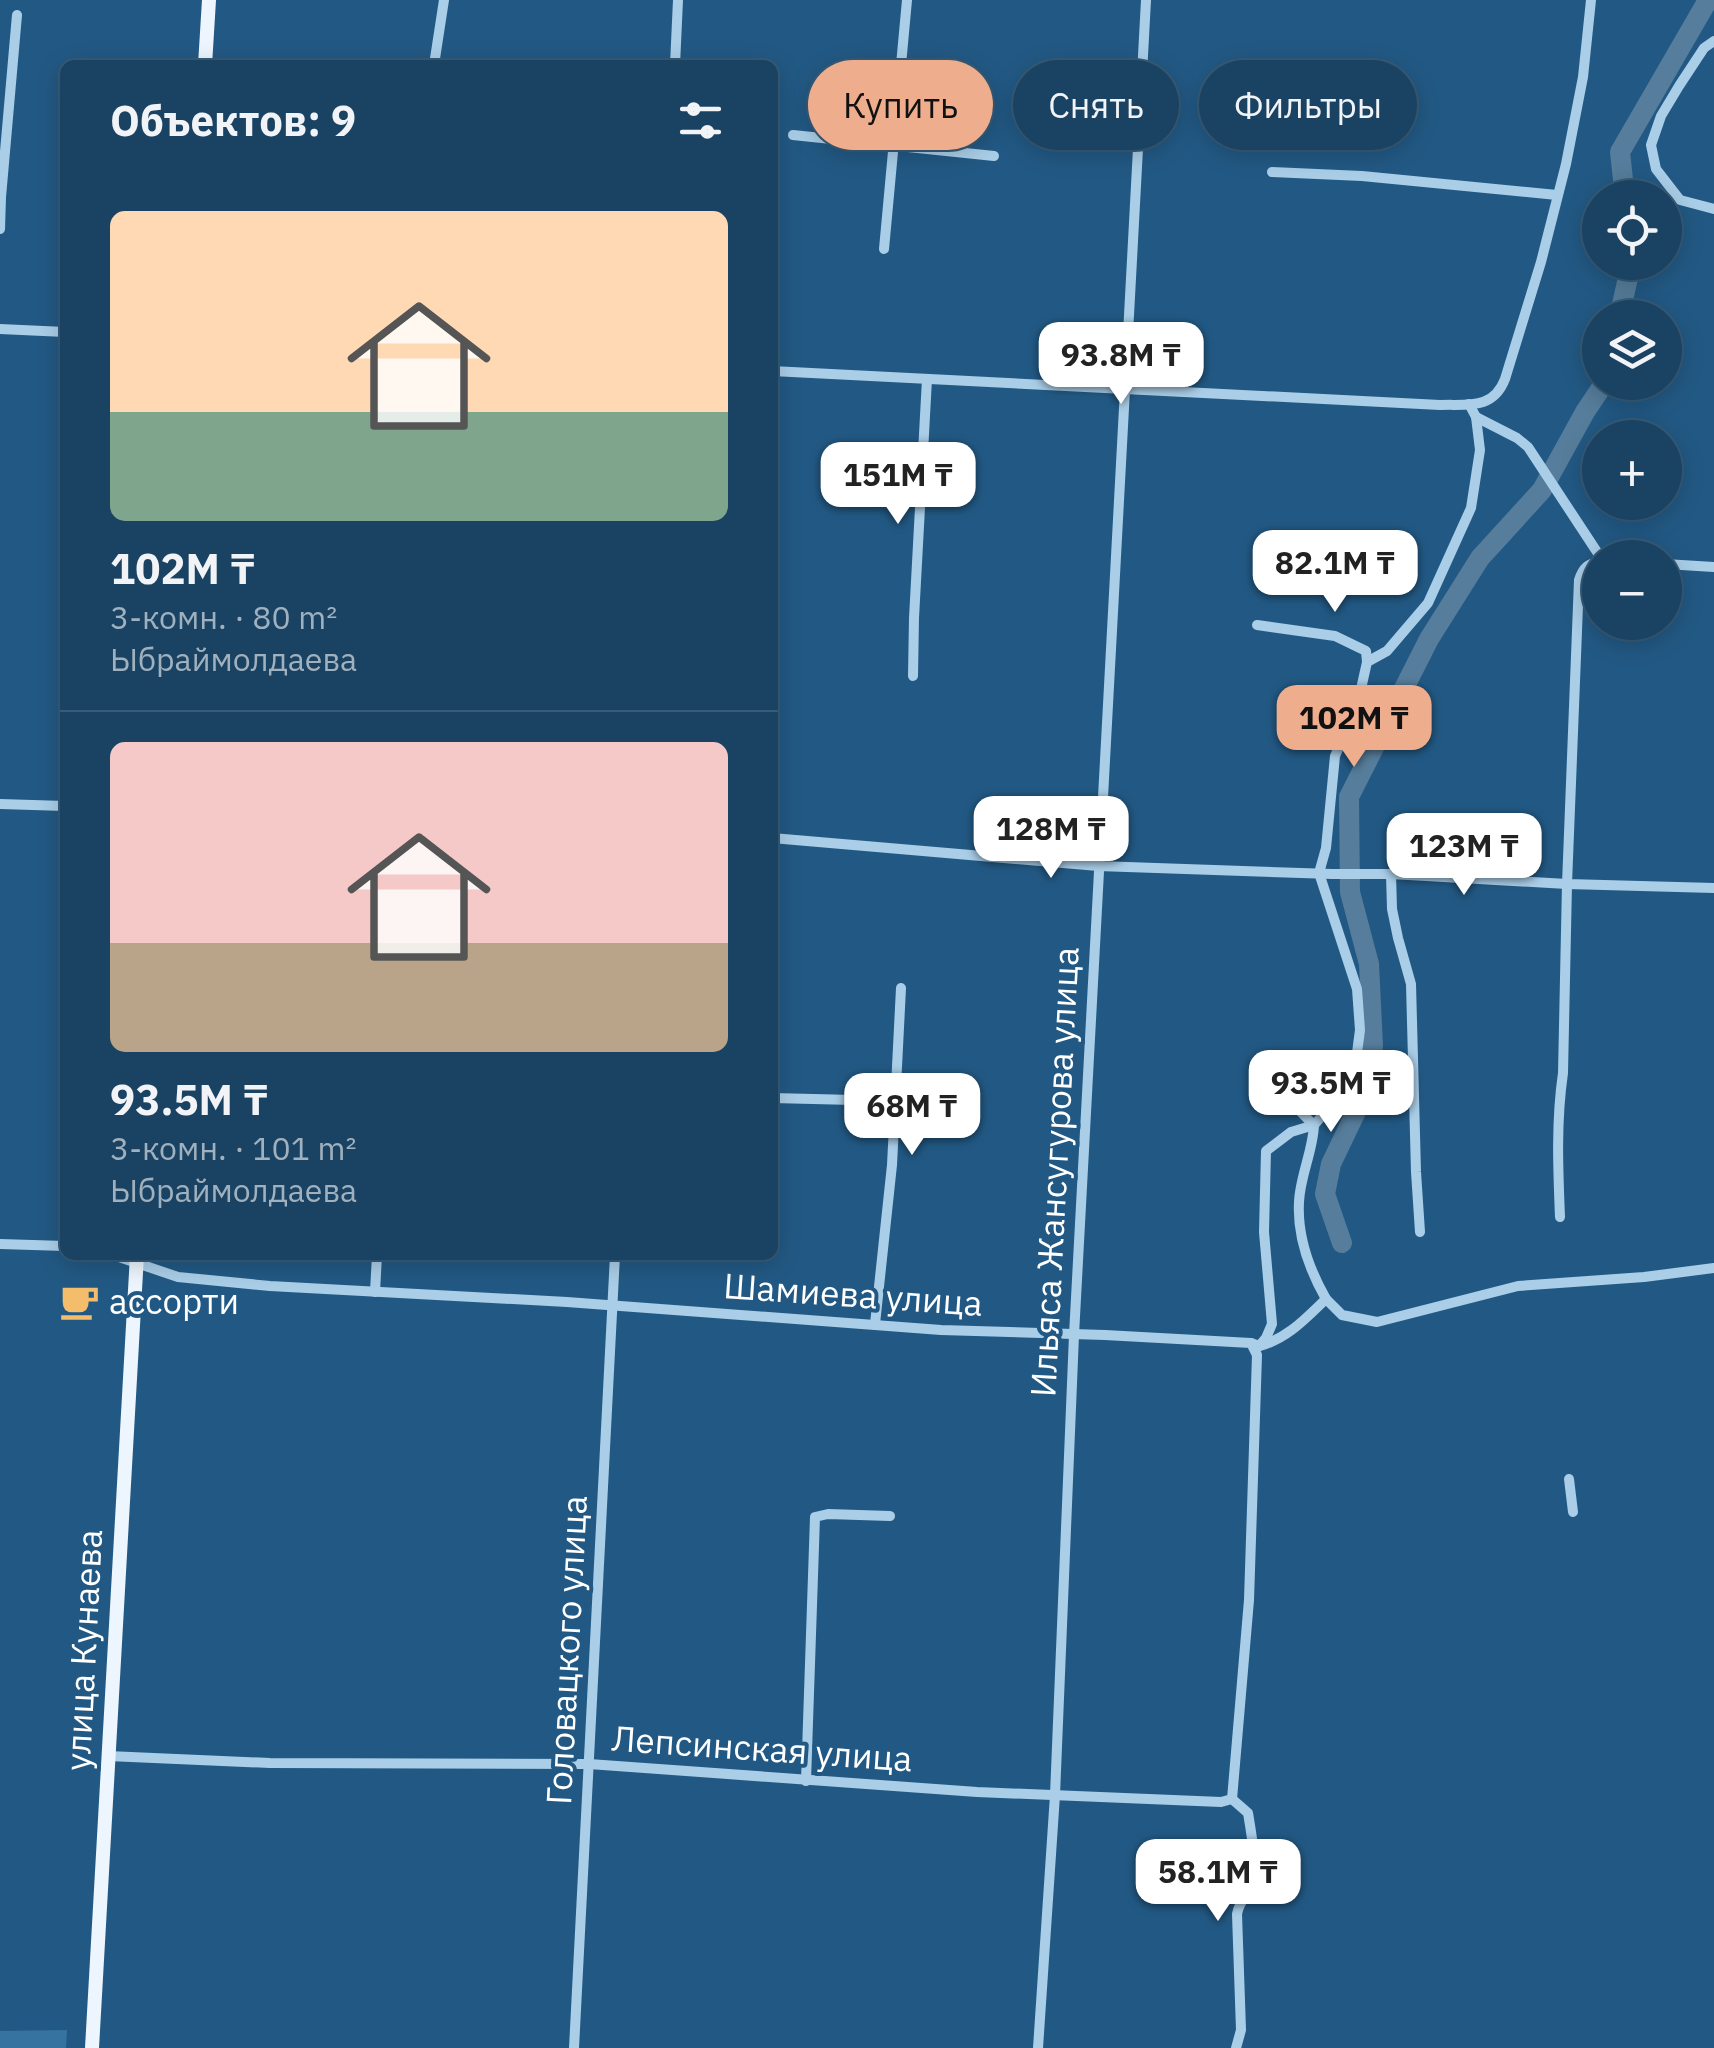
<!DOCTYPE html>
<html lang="ru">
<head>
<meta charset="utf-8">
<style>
	body { margin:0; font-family:"IBM Plex Sans",sans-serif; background:#234a69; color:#f1f3f6; height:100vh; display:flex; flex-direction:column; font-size:38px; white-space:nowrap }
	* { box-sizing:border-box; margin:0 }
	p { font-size:32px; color:#9fb0be }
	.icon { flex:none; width:55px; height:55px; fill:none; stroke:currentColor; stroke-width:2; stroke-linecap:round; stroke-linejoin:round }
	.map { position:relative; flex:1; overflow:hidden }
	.side { position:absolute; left:60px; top:60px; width:718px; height:1200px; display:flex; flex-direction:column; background:#1a4363; border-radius:15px; box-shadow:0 5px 25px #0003,0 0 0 2px #385c78 }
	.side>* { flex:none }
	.top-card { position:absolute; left:808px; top:60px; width:755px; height:90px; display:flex; gap:20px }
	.buttons { position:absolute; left:1582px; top:180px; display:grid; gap:20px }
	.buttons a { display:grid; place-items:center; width:100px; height:100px; border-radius:50%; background:#1a4363; box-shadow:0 5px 25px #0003,0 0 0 2px #385c78; font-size:50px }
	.price { position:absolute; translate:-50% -85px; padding:0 22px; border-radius:20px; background:#fff; color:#222; font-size:32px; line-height:65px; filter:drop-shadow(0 2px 5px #0008) }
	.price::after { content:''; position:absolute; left:50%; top:60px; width:30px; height:22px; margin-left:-15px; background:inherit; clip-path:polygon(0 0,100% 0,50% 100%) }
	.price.selected { background:#eead8d; color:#111 }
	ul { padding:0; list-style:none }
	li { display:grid; align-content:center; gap:20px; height:530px; padding:0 50px }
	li+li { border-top:2px solid #385c78 }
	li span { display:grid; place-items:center; height:310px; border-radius:15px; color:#555 }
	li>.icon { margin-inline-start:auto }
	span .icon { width:180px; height:180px; fill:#fffc; stroke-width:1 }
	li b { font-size:42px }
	h2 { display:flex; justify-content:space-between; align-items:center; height:120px; padding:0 50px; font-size:42px }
	.pill { padding:0 35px; border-radius:45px; background:#1a4363; box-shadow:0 5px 25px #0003,0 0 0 2px #385c78; font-size:35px; line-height:90px }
	.pill.selected { background:#eead8d; color:#111 }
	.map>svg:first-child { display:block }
	.green { fill:#3673a1 }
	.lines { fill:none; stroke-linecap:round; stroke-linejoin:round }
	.river { stroke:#567d9b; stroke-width:20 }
	.minor { stroke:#aacee8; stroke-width:10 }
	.major { stroke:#edf6fe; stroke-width:14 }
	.labels { text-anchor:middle; stroke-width:8; stroke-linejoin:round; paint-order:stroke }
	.street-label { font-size:35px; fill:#fff; stroke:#225984 }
	.poi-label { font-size:35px; fill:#fff; stroke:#225984; text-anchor:start }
</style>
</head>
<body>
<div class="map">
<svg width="1714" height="2048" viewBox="0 0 1714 2048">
	<rect width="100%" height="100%" fill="#225984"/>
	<path class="green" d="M67 2030 66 2048H0V2031Z"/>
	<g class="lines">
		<g class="river">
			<path d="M1625 198 1620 152 1708 0"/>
			<path d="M1619 318 1629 273V262"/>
			<path d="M1342 1243 1325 1194 1331 1164 1364 1095 1373 1046 1369 964 1350 892 1349 797 1429 639 1480 558 1542 490 1585 412 1605 382"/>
		</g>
		<g class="minor">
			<path d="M1714 41 1704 48 1679 86 1661 116 1651 145 1656 169 1680 200 1714 209"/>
			<path d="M434 65 444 0"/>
			<path d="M675 65 678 0"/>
			<path d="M793 135 994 156"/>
			<path d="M1272 172 1362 176 1557 195"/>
			<path d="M0 229 1 197 17 15"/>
			<path d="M884 249 907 0"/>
			<path d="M0 329 65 332"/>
			<path d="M772 371 1440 405C1468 404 1493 410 1505 379L1541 262 1566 164 1583 77 1591 0"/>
			<path d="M1476 417 1517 438 1528 447 1601 558"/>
			<path d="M1665 564 1714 567"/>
			<path d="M1257 625 1335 636 1366 651 1367 662"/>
			<path d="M913 676 914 618 927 379"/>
			<path d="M0 804 65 806"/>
			<path d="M772 838 1098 866 1332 874H1391L1567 884 1714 888"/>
			<path d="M1391 874 1392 909 1398 938 1411 984 1416 1172 1420 1232"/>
			<path d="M1269 1059C1277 1085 1294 1107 1314 1125 1313 1151 1300 1176 1299 1202 1297 1237 1309 1269 1326 1299"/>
			<path d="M772 1098 895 1101"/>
			<path d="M1560 1217C1558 1169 1556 1121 1563 1073L1567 884 1579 580C1583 567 1588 564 1600 561"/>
			<path d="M0 1244 65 1246"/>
			<path d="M113 1255 178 1277 270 1286 567 1302 941 1330 1105 1335 1251 1343 1257 1355 1249 1600 1232 1799"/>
			<path d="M375 1292 377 1255"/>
			<path d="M875 1324 892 1165 901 988"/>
			<path d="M1251 1343 1259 1346 1266 1338 1272 1324 1264 1232 1266 1151 1291 1132 1314 1125 1331 1106 1347 1080 1357 1053 1360 1030 1357 989 1319 873 1326 848 1335 756 1357 707 1367 662 1387 651 1428 603 1471 508 1480 450 1476 417 1469 404"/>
			<path d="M1260 1346C1288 1338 1305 1319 1326 1299L1342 1315 1377 1322 1518 1286 1644 1277 1714 1268"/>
			<path d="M1569 1479 1573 1512"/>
			<path d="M108 1756 270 1763 589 1764 977 1792 1221 1802 1232 1799"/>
			<path d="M806 1781 815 1517 828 1514 890 1516"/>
			<path d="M1232 1799 1248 1813C1252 1837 1257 1863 1251 1886 1248 1898 1240 1898 1237 1914L1241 2030 1236 2048"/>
			<path d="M574 2048 615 1255"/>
			<path d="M1038 2048 1055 1795 1074 1335 1146 0"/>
		</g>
		<g class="major">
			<path d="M205 65 209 0"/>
			<path d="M92 2048 137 1255"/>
		</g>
	</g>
	<defs>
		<symbol id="cafe-bare" viewBox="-9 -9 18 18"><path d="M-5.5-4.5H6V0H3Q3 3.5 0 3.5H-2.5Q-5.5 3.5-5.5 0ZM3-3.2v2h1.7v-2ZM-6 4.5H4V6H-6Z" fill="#f4bd6c" stroke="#225984" stroke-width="2.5" paint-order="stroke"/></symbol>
	</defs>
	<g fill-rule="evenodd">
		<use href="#cafe-bare" x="52" y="1274" width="55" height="55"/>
	</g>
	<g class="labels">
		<g class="street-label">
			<text transform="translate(1055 1172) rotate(-87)" y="12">Ильяса Жансугурова улица</text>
			<text transform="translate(853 1295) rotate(4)" y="12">Шамиева улица</text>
			<text transform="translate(84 1650) rotate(-87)" y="12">улица Кунаева</text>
			<text transform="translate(567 1650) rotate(-87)" y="12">Головацкого улица</text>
			<text transform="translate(762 1749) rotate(4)" y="12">Лепсинская улица</text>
		</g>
		<g class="poi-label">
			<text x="109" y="1314">ассорти</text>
		</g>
	</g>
</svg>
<div class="buttons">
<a><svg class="icon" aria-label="locate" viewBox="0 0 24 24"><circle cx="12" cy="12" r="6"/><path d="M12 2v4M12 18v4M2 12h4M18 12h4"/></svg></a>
<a><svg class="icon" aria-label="layers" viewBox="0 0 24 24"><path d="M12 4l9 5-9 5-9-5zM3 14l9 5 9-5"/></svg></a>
<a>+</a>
<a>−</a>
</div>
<b class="price" style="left:1121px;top:407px">93.8M ₸</b>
<b class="price" style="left:898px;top:527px">151M ₸</b>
<b class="price" style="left:1335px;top:615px">82.1M ₸</b>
<b class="price selected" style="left:1354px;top:770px">102M ₸</b>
<b class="price" style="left:1051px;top:881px">128M ₸</b>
<b class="price" style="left:1464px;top:898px">123M ₸</b>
<b class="price" style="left:1331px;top:1135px">93.5M ₸</b>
<b class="price" style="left:912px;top:1158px">68M ₸</b>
<b class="price" style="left:1218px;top:1924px">58.1M ₸</b>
<div class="top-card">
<a class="pill selected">Купить</a>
<a class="pill">Снять</a>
<a class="pill">Фильтры</a>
</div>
<section class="side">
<h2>Объектов: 9<svg class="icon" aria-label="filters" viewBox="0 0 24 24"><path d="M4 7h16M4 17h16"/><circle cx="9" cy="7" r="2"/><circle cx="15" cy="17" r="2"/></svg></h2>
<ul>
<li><span style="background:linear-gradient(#ffd9b3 65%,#7fa58c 0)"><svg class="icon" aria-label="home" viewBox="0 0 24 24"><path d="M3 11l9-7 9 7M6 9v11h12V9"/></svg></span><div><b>102M ₸</b><p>3-комн. · 80 m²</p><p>Ыбраймолдаева</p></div></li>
<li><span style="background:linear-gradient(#f6c9c9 65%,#b9a48a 0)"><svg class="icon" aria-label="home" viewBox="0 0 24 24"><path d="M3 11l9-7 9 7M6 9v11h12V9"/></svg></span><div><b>93.5M ₸</b><p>3-комн. · 101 m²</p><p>Ыбраймолдаева</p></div></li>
</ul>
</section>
</div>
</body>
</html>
